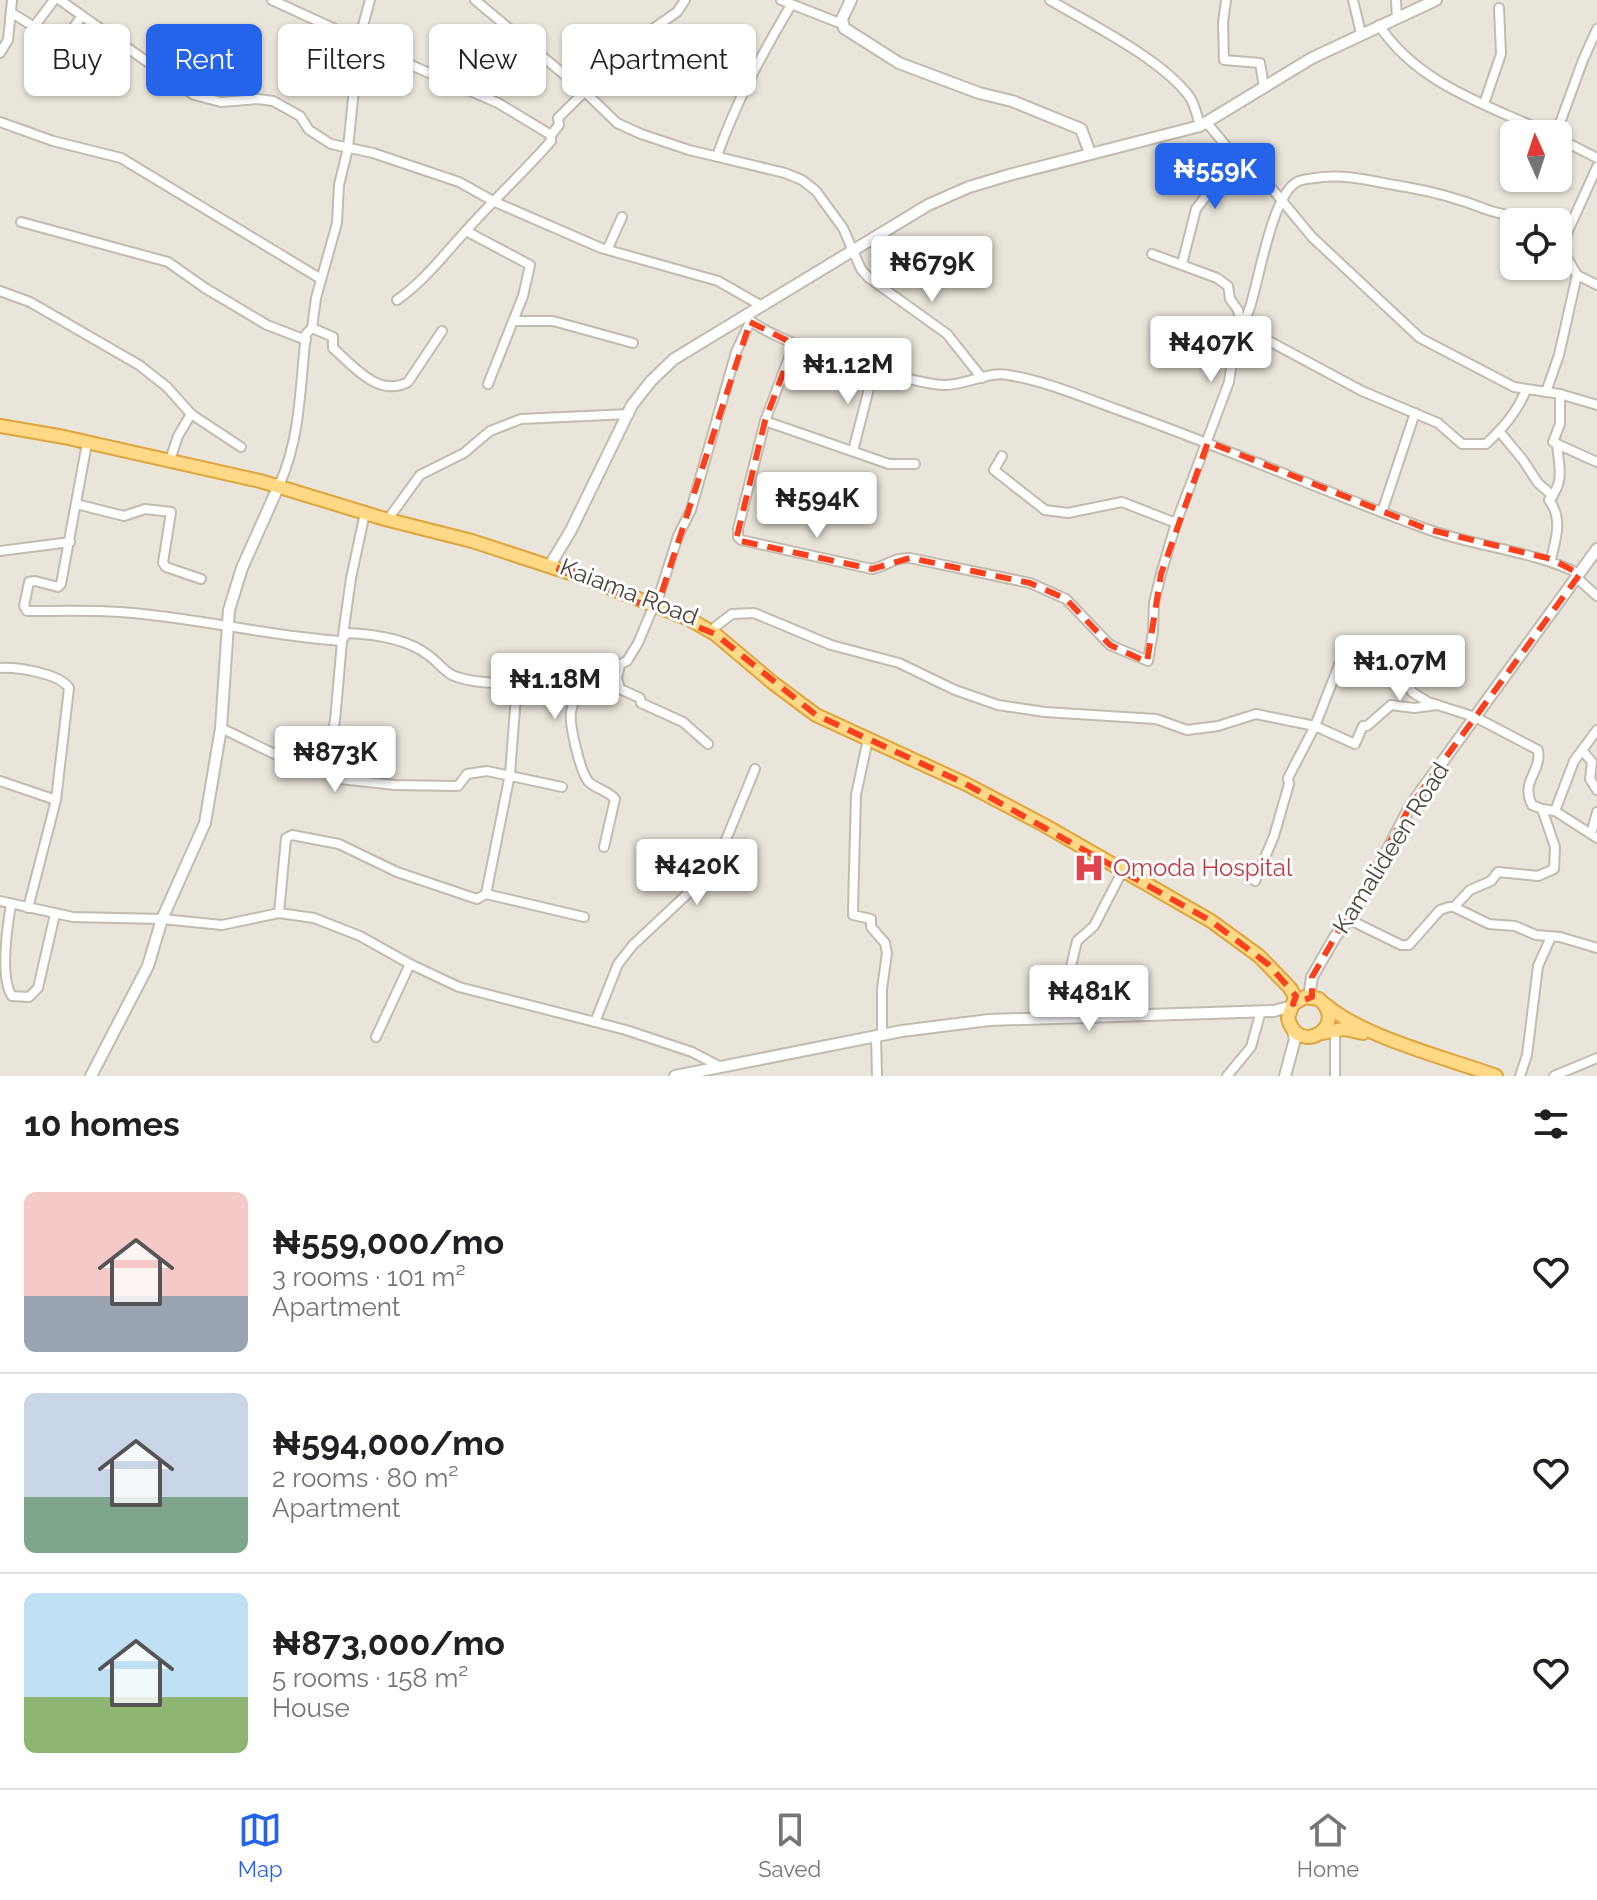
<!DOCTYPE html>
<html lang="en">
<head>
<meta charset="utf-8">
<style>
	body { margin:0; font-family:Raleway,sans-serif; background:#f6f6f6; color:#202124; height:100vh; display:flex; flex-direction:column; font-size:30px; white-space:nowrap }
	* { box-sizing:border-box; margin:0 }
	p { font-size:26px; color:#757577 }
	.icon { flex:none; width:44px; height:44px; fill:none; stroke:currentColor; stroke-width:2; stroke-linecap:round; stroke-linejoin:round }
	.map { position:relative; height:1076px; overflow:hidden }
	.details { display:flex; flex-direction:column; background:#fff; flex:1 }
	.details>* { flex:none }
	.guide { position:absolute; left:24px; top:24px; width:800px; height:72px; display:flex; gap:16px }
	.needle { width:52px; rotate:357deg }
	.fabs { position:absolute; left:1500px; top:120px; display:grid; gap:16px }
	.fabs a { display:grid; place-items:center; width:72px; height:72px; border-radius:12px; background:#fff; box-shadow:0 2px 6px #0004; font-size:40px }
	.price { position:absolute; translate:-50% -68px; padding:0 18px; border-radius:8px; background:#fff; color:#222; font-size:26px; line-height:52px; filter:drop-shadow(0 2px 4px #0008) }
	.price::after { content:''; position:absolute; left:50%; top:48px; width:24px; height:18px; margin-left:-12px; background:inherit; clip-path:polygon(0 0,100% 0,50% 100%) }
	.price.current { background:#2563eb; color:#fff }
	ul { padding:0; list-style:none }
	li { display:flex; align-items:center; gap:24px; height:200px; padding:0 24px }
	li+li { border-top:2px solid #e0e0e0 }
	li span { display:grid; place-items:center; flex:none; width:224px; height:160px; border-radius:12px; color:#555 }
	li>.icon { margin-inline-start:auto }
	span .icon { width:96px; height:96px; fill:#fffc; stroke-width:1 }
	li b { font-size:34px }
	h2 { display:flex; justify-content:space-between; align-items:center; height:96px; padding:0 24px; font-size:34px }
	.tag { padding:0 28px; border-radius:12px; background:#fff; box-shadow:0 2px 6px #0004; font-size:28px; line-height:72px }
	.tag.current { background:#2563eb; color:#fff }
	.tabs { display:flex; justify-content:space-around; align-items:center; height:112px; border-top:2px solid #e0e0e0; background:#fff; font-size:22px; color:#757577 }
	.tabs a { display:grid; justify-items:center; gap:4px }
	.tabs .current { color:#2563eb }
	.map>svg:first-child { display:block }
	.residential { fill:#eae5da; fill-rule:evenodd }
	.lines { fill:none; stroke-linecap:round; stroke-linejoin:round }
	.minor-casing { stroke:#c2bbae; stroke-width:12 }
	.tertiary-casing { stroke:#c2bbae; stroke-width:14 }
	.trunk-casing { stroke:#e0a43c; stroke-width:16 }
	.minor { stroke:#fff; stroke-width:8 }
	.tertiary { stroke:#fff; stroke-width:10 }
	.trunk { stroke:#ffd985; stroke-width:12 }
	.marked { fill:none; stroke:#fc3f1d; stroke-width:6; stroke-dasharray:16 10; stroke-linejoin:round }
	.labels { text-anchor:middle; stroke-width:6; stroke-linejoin:round; paint-order:stroke }
	.street-label { font-size:24px; fill:#4b4439; stroke:#fff }
	.health-label { font-size:24px; fill:#be3a42; stroke:#fff; text-anchor:start }
</style>
</head>
<body>
<div class="map">
<svg width="1597" height="1076" viewBox="0 0 1597 1076">
	<rect width="100%" height="100%" fill="#f6f3ec"/>
	<path class="residential" d="M0 0H1597V1076H0ZM1514 134H1558V178H1514ZM1514 222H1558V266H1514Z"/>
	<g class="lines">
		<defs>
			<g id="minor">
				<path d="M60 0 194 95 221 102 258 99 273 101 300 116 309 130 331 144 373 153 459 182 495 202 601 248 718 281 760 305"/>
				<path d="M272 0 359 40"/>
				<path d="M475 0 585 92 617 123 641 134 689 150 785 173 802 180 816 191 843 228 861 269 869 278 947 334 982 378"/>
				<path d="M781 0 842 24"/>
				<path d="M1050 0C1092 25 1160 58 1189 96 1195 104 1197 116 1200 126"/>
				<path d="M1226 0 1223 23 1224 60 1260 63 1264 87"/>
				<path d="M1353 0 1361 33"/>
				<path d="M1396 0 1397 18"/>
				<path d="M12 13 55 40 66 38 81 17"/>
				<path d="M1379 25C1417 84 1488 105 1550 134"/>
				<path d="M33 28 54 0"/>
				<path d="M361 32 413 66 498 103 551 135V141C523 173 492 201 464 233 442 257 424 281 397 300"/>
				<path d="M0 53 8 40 12 0"/>
				<path d="M1484 104 1501 54 1499 8"/>
				<path d="M0 122 53 141 121 158 321 279"/>
				<path d="M1207 123 1232 153 1259 173 1312 237 1420 338 1514 387 1560 394 1597 405"/>
				<path d="M1556 134 1583 60 1597 29"/>
				<path d="M551 135 559 125 558 118 637 40 677 12 685 0"/>
				<path d="M1558 138 1597 158"/>
				<path d="M717 156C736 102 762 54 791 5"/>
				<path d="M21 222 168 262 205 288 267 325 306 340"/>
				<path d="M466 231 530 265 523 296 488 384"/>
				<path d="M1559 244 1577 275 1597 285"/>
				<path d="M1562 244 1597 167"/>
				<path d="M608 248 622 217"/>
				<path d="M1152 254 1217 278 1228 286 1230 299 1238 310 1241 326 1362 391 1438 423 1462 444H1486C1504 427 1517 412 1526 390"/>
				<path d="M1182 264 1196 209 1213 187 1232 153"/>
				<path d="M0 291 30 302 139 365 167 387 191 414 241 447"/>
				<path d="M745 315C763 341 909 383 943 385 965 386 987 371 1008 375 1047 381 1087 399 1124 412 1225 448 1323 491 1424 528 1475 547 1531 550 1580 574"/>
				<path d="M513 321H553L633 343"/>
				<path d="M312 328 333 337V348C353 366 379 398 408 382L442 331"/>
				<path d="M794 344 765 421 738 529V537L741 540 872 569C887 566 894 557 910 558L1030 583 1066 599 1110 645 1148 661 1153 632 1154 603 1161 574 1176 523 1229 382C1232 355 1241 332 1250 307 1259 280 1272 195 1297 182 1302 179 1309 179 1315 178 1350 173 1372 182 1406 187 1436 192 1460 199 1488 210 1500 214 1513 215 1523 222"/>
				<path d="M1546 392 1559 355 1577 275"/>
				<path d="M765 421 889 464H915"/>
				<path d="M1499 431 1523 460 1538 483 1553 496"/>
				<path d="M87 443 61 584 58 587 35 581 29 582 24 606 27 611C57 611 89 610 120 612 194 617 267 636 342 641"/>
				<path d="M1557 444 1597 462"/>
				<path d="M853 451 874 369"/>
				<path d="M172 454 178 436 191 414"/>
				<path d="M1002 456 994 470 1045 510 1068 513 1122 502 1176 523"/>
				<path d="M281 481C301 434 300 384 306 334L312 328 316 298 337 223 339 185 348 148 359 40 370 0"/>
				<path d="M76 504 124 516 145 509 171 512 163 563 166 567 201 579"/>
				<path d="M1382 512 1415 413"/>
				<path d="M391 515 420 475 464 453 490 431 521 419 629 414"/>
				<path d="M0 551 70 542"/>
				<path d="M1551 559C1556 539 1563 518 1549 500 1565 482 1559 467 1557 444L1553 442 1560 424V394"/>
				<path d="M1577 578 1597 596"/>
				<path d="M658 599 678 536 691 510 736 352 750 322"/>
				<path d="M715 627 732 614 754 613 831 645 899 663 955 690 998 705 1045 712 1156 719 1187 730 1218 726 1256 714 1315 726 1355 744 1363 726H1367L1391 705 1414 708 1437 705"/>
				<path d="M343 635 351 578 365 513"/>
				<path d="M620 665 617 678 620 689 640 698 641 703 683 722 708 744"/>
				<path d="M0 668C17 667 59 673 69 688L56 800 28 908"/>
				<path d="M584 675C580 687 573 700 571 712 569 724 580 771 588 781 595 789 608 790 615 799L604 847"/>
				<path d="M221 728 297 765 323 771 340 779 395 785 458 786 467 774 487 771 562 787"/>
				<path d="M868 739 856 795 853 909V915L871 919V927L885 943 887 953 882 989V1035"/>
				<path d="M1582 750 1592 762 1590 779 1597 790"/>
				<path d="M323 771 335 721 342 641 346 633C374 634 406 638 428 655 437 661 443 670 452 675 490 692 591 679 627 661L638 643 654 605"/>
				<path d="M0 781 56 800"/>
				<path d="M1555 811 1574 761 1597 730"/>
				<path d="M1591 834 1597 812"/>
				<path d="M1255 881 1274 836 1289 784 1288 778 1315 726 1346 647 1394 668 1404 678 1412 692 1428 702 1475 717 1538 750C1542 772 1520 781 1532 805L1542 809 1555 811 1597 838"/>
				<path d="M486 894 584 917"/>
				<path d="M0 901 73 917 162 919 222 925 279 913 314 918 360 936 410 964 459 987 626 1030 692 1052 721 1067"/>
				<path d="M11 904C7 928 0 978 12 996L29 997 38 988 55 914"/>
				<path d="M1454 907 1470 890 1491 881 1498 872 1538 876 1554 869 1555 847 1542 809"/>
				<path d="M279 913 286 838 292 835 339 844 397 872 477 899 486 894 510 774 517 683"/>
				<path d="M1350 920 1401 945H1409L1440 910 1449 907H1454L1489 924 1515 926 1536 935 1560 937 1597 948"/>
				<path d="M1068 979 1077 941 1094 926 1123 870"/>
				<path d="M595 1022 618 964 633 945 714 869 755 769"/>
				<path d="M876 1036 877 1076"/>
				<path d="M376 1037 410 964"/>
				<path d="M1227 1076 1251 1047 1261 1011"/>
				<path d="M1335 1076V1030"/>
				<path d="M1520 1076 1527 1055 1538 966 1551 937"/>
				<path d="M1554 1076 1597 1058"/>
			</g>
			<g id="tertiary">
				<path d="M851 0 842 19 844 28 899 63 979 93 1012 101 1081 129 1090 153"/>
				<path d="M549 567 571 530 632 405 651 381 674 359 928 205 969 187 1009 175 1200 126 1312 58 1436 0"/>
				<path d="M1312 997 1310 991 1312 977 1335 937 1359 905 1411 805 1597 549"/>
				<path d="M91 1076 148 966 162 919 205 823 221 728 229 610 242 568 280 483"/>
				<path d="M675 1076 902 1031 989 1020 1274 1011 1292 1006"/>
				<path d="M1285 1076 1295 1039 1292 1028"/>
			</g>
			<g id="trunk">
				<path d="M0 426 64 437 260 481 385 519 472 541 585 578 689 619 715 634 773 683 816 715 966 784 1044 825 1211 921 1259 956 1290 988 1295 997 1288 1018C1298 1058 1350 1026 1319 999L1305 997 1293 1004"/>
				<path d="M1326 1005C1365 1038 1447 1058 1496 1076"/>
				<path d="M1322 1033 1344 1029 1363 1033"/>
			</g>
		</defs>
		<use href="#minor" class="minor-casing"/>
		<use href="#tertiary" class="tertiary-casing"/>
		<use href="#trunk" class="trunk-casing"/>
		<use href="#minor" class="minor"/>
		<use href="#tertiary" class="tertiary"/>
		<use href="#trunk" class="trunk"/>
	</g>
	<path class="marked" d="M750 322 794 344 765 421 736 540 872 569 910 558 1030 583 1066 599 1110 645 1147 662 1161 574 1208 442 1427 529 1551 559 1580 574 1411 805 1312 977V997L1293 1004 1296 996 1269 965 1211 921 966 784 816 715 715 634 559 570 561 565 659 601Z"/>
	<defs>
		<symbol id="hospital-bare" viewBox="-9 -9 18 18"><path d="M-5-5h3v3.5h4V-5h3V5h-3V1.5h-4V5h-3Z" fill="#e0444e" stroke="#fff" stroke-width="2.5" paint-order="stroke"/></symbol>
	</defs>
	<g fill-rule="evenodd">
		<use href="#hospital-bare" x="1067" y="846" width="44" height="44"/>
	</g>
	<g class="labels">
		<g class="street-label">
			<text transform="translate(629 592) rotate(21)" y="8">Kaiama Road</text>
			<text transform="translate(1391 848) rotate(-58)" y="8">Kamalideen Road</text>
		</g>
		<g class="health-label">
			<text x="1113" y="876">Omoda Hospital</text>
		</g>
	</g>
</svg>
<div class="fabs">
<a><svg class="needle" viewBox="-14 -14 28 28"><path d="M0-13l5 13h-10z" fill="#e53935"/><path d="M0 13l5-13h-10z" fill="#757577"/></svg></a>
<a><svg class="icon" aria-label="locate" viewBox="0 0 24 24"><circle cx="12" cy="12" r="6"/><path d="M12 2v4M12 18v4M2 12h4M18 12h4"/></svg></a>
</div>
<b class="price current" style="left:1215px;top:211px">₦559K</b>
<b class="price" style="left:932px;top:304px">₦679K</b>
<b class="price" style="left:1211px;top:384px">₦407K</b>
<b class="price" style="left:848px;top:406px">₦1.12M</b>
<b class="price" style="left:817px;top:540px">₦594K</b>
<b class="price" style="left:1400px;top:703px">₦1.07M</b>
<b class="price" style="left:555px;top:721px">₦1.18M</b>
<b class="price" style="left:335px;top:794px">₦873K</b>
<b class="price" style="left:697px;top:907px">₦420K</b>
<b class="price" style="left:1089px;top:1033px">₦481K</b>
<div class="guide">
<a class="tag">Buy</a>
<a class="tag current">Rent</a>
<a class="tag">Filters</a>
<a class="tag">New</a>
<a class="tag">Apartment</a>
</div>
</div>
<section class="details">
<h2>10 homes<svg class="icon" aria-label="filters" viewBox="0 0 24 24"><path d="M4 7h16M4 17h16"/><circle cx="9" cy="7" r="2"/><circle cx="15" cy="17" r="2"/></svg></h2>
<ul>
<li><span style="background:linear-gradient(#f6c9c9 65%,#9aa5b1 0)"><svg class="icon" aria-label="home" viewBox="0 0 24 24"><path d="M3 11l9-7 9 7M6 9v11h12V9"/></svg></span><div><b>₦559,000/mo</b><p>3 rooms · 101 m²</p><p>Apartment</p></div><svg class="icon" aria-label="heart" viewBox="0 0 24 24"><path d="M12 20l-8-8c-3-5 5-10 8-4 3-6 11-1 8 4z"/></svg></li>
<li><span style="background:linear-gradient(#c9d6e8 65%,#7fa58c 0)"><svg class="icon" aria-label="home" viewBox="0 0 24 24"><path d="M3 11l9-7 9 7M6 9v11h12V9"/></svg></span><div><b>₦594,000/mo</b><p>2 rooms · 80 m²</p><p>Apartment</p></div><svg class="icon" aria-label="heart" viewBox="0 0 24 24"><path d="M12 20l-8-8c-3-5 5-10 8-4 3-6 11-1 8 4z"/></svg></li>
<li><span style="background:linear-gradient(#bfe0f5 65%,#8fb573 0)"><svg class="icon" aria-label="home" viewBox="0 0 24 24"><path d="M3 11l9-7 9 7M6 9v11h12V9"/></svg></span><div><b>₦873,000/mo</b><p>5 rooms · 158 m²</p><p>House</p></div><svg class="icon" aria-label="heart" viewBox="0 0 24 24"><path d="M12 20l-8-8c-3-5 5-10 8-4 3-6 11-1 8 4z"/></svg></li>
</ul>
</section>
<nav class="tabs">
<a class="current"><svg class="icon" aria-label="map" viewBox="0 0 24 24"><path d="M3 6l6-2 6 2 6-2v14l-6 2-6-2-6 2zM9 4v14M15 6v14"/></svg>Map</a>
<a><svg class="icon" aria-label="saved" viewBox="0 0 24 24"><path d="M7 4h10v16l-5-4-5 4z"/></svg>Saved</a>
<a><svg class="icon" aria-label="home" viewBox="0 0 24 24"><path d="M3 11l9-7 9 7M6 9v11h12V9"/></svg>Home</a>
</nav>
</body>
</html>
